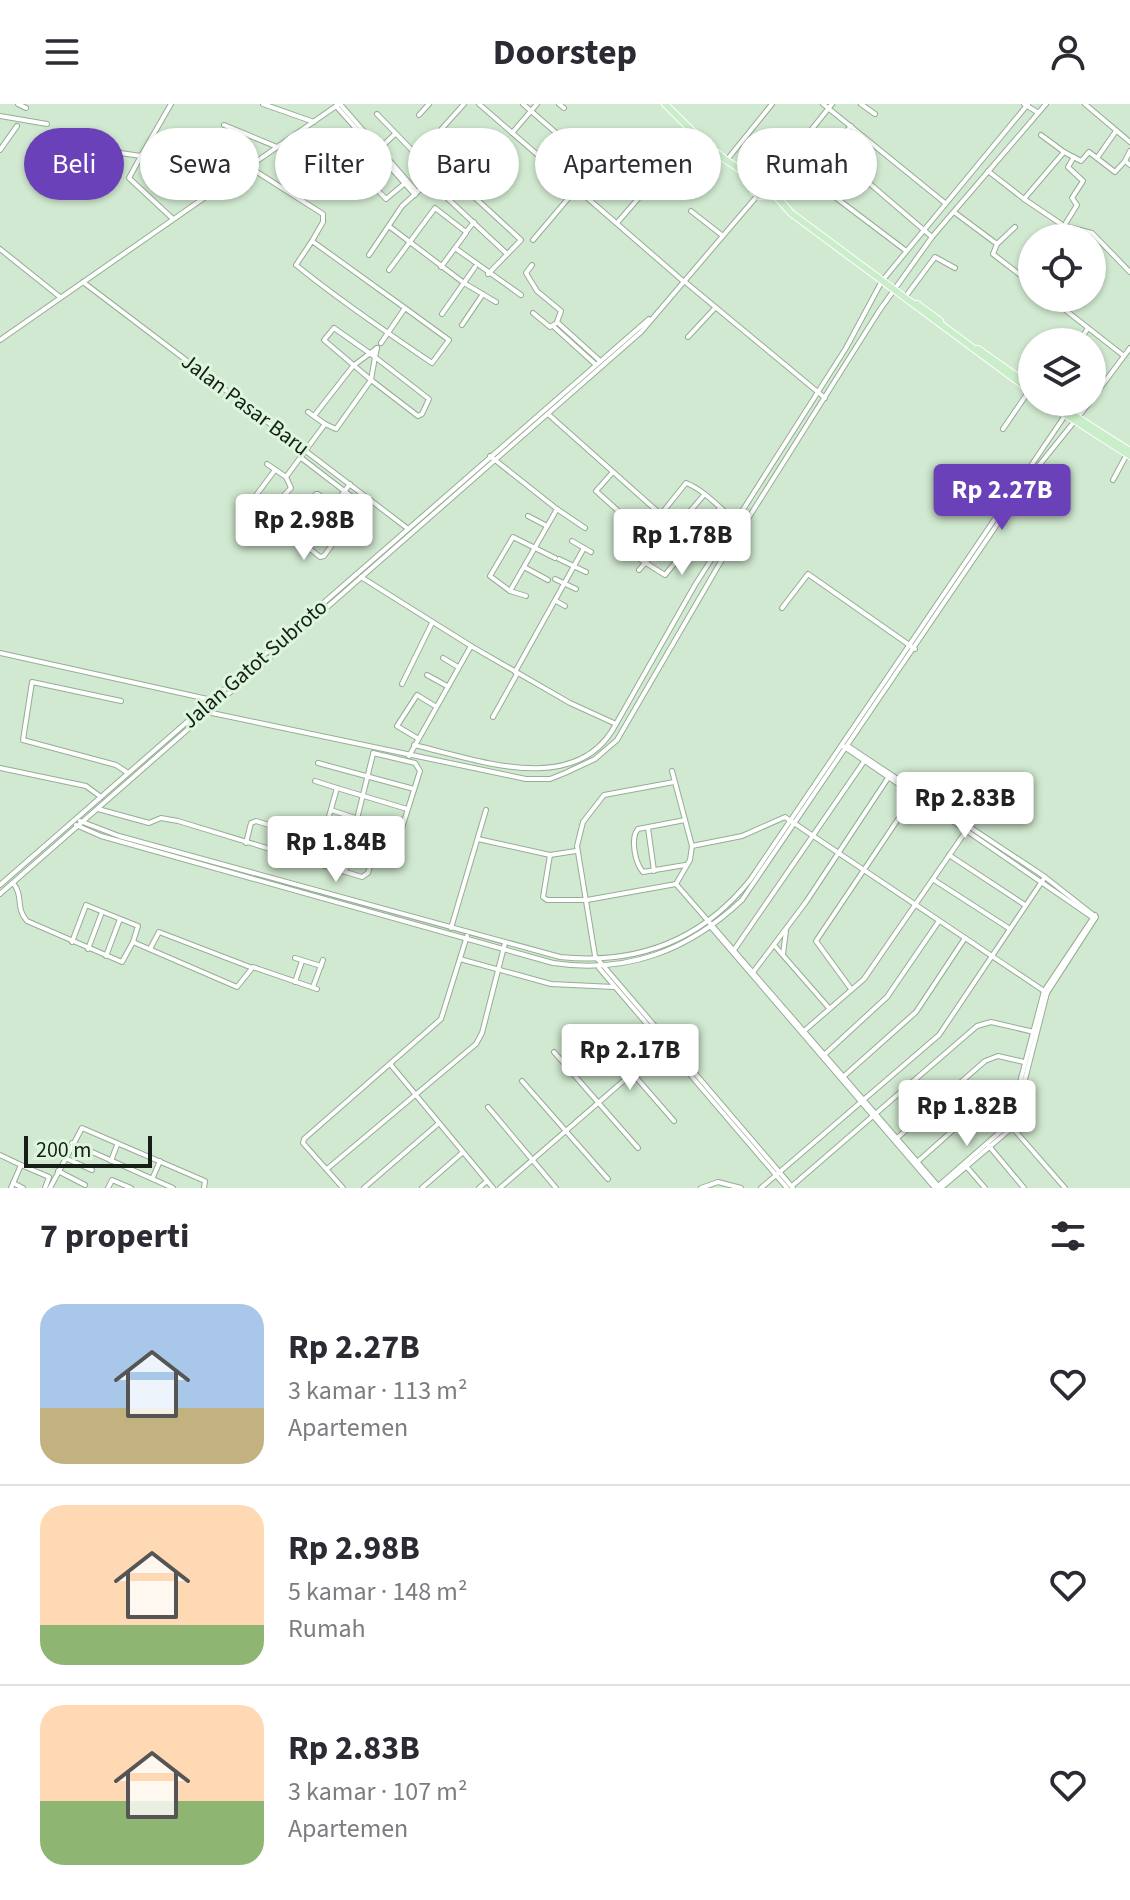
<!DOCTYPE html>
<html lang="id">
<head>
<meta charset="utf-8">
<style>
	body { margin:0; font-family:"Source Sans 3",sans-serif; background:#f7f7f7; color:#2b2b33; height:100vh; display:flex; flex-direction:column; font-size:30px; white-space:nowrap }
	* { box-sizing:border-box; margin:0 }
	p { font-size:26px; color:#7c7c81 }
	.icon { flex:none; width:44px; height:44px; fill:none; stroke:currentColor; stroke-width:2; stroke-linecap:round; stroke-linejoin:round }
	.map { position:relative; height:1084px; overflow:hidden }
	.drawer { display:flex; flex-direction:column; background:#fff; flex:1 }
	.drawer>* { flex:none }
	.top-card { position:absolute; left:24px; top:24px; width:1082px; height:72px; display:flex; gap:16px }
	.buttons { position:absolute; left:1018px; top:120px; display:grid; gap:16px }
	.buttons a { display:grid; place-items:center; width:88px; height:88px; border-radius:50%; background:#fff; box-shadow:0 2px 6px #0004; font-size:40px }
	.scale { position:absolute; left:24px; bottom:20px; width:128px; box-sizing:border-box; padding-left:8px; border:4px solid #161f16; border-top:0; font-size:22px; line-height:28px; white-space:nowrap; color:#161f16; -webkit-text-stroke:6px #def6dd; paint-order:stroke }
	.price { position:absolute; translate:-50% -68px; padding:0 18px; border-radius:8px; background:#fff; color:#222; font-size:26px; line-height:52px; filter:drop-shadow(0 2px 4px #0008) }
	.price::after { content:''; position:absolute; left:50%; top:48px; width:24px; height:18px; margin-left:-12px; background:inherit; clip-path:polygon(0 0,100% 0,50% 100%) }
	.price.current { background:#6a41b9; color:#fff }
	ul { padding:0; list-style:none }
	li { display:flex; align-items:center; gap:24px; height:200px; padding:0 40px }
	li+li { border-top:2px solid #e1e1e2 }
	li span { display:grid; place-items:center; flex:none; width:224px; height:160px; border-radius:24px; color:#555 }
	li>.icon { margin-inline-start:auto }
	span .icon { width:96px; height:96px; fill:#fffc; stroke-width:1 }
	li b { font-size:34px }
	h2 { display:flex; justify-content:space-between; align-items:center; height:96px; padding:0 40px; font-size:34px }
	.chip { padding:0 28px; border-radius:36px; background:#fff; box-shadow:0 2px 6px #0004; font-size:28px; line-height:72px }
	.chip.current { background:#6a41b9; color:#fff }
	header { display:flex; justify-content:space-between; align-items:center; height:104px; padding:0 40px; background:#fff; font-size:36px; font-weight:700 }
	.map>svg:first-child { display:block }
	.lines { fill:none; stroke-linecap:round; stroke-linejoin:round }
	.minor-casing { stroke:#96ad96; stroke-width:6 }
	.tertiary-casing { stroke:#96ad96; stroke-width:6 }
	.primary-casing { stroke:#fff; stroke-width:8 }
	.minor { stroke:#fff; stroke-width:4 }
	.tertiary { stroke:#fff; stroke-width:4 }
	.primary { stroke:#caedca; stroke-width:6 }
	.labels { text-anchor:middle; stroke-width:6; stroke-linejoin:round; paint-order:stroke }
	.street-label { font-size:22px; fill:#161f16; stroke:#def6dd }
</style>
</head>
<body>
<header><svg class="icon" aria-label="menu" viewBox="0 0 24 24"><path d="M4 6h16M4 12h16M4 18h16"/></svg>Doorstep<svg class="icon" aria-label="person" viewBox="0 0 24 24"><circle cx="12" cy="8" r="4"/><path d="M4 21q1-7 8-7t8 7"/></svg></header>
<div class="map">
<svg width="1130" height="1084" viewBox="0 0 1130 1084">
	<rect width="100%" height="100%" fill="#d1e9d0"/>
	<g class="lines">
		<defs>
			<g id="minor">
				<path d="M18 0 26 4"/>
				<path d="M263 0 314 18"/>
				<path d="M340 0 417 88"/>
				<path d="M523 0 578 48"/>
				<path d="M559 0 564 4"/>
				<path d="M823 0 945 99"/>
				<path d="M861 0 875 10"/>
				<path d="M1024 0 1037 8"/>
				<path d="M1085 0 1130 38"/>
				<path d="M336 2 415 91"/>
				<path d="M419 11 429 0"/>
				<path d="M0 12 47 20"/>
				<path d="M224 21 277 43"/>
				<path d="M851 22 832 43 834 49 932 133"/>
				<path d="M512 29 537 0"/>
				<path d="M1041 31 1064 48"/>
				<path d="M630 35 624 46 655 75"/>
				<path d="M334 41 386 95 404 80"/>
				<path d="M86 44 141 52 171 0"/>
				<path d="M0 46 17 22"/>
				<path d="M1097 54 1116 27"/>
				<path d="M786 56 905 146"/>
				<path d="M726 57 772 0"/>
				<path d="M1125 57 1130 47"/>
				<path d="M450 60 429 39 464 0"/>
				<path d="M1130 61 1125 57 1115 68 1089 48 1081 57 1064 48 1024 95 1064 122 1092 129 1130 168"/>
				<path d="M249 63 323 110V118L312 137"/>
				<path d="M357 66 395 30"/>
				<path d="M988 67 1024 95"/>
				<path d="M436 71 446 67 521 136 488 170"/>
				<path d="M430 78 507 150"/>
				<path d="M691 107 723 132"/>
				<path d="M954 108 997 140 993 150 1032 180"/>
				<path d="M173 115 129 74 141 52 192 83 201 94"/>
				<path d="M617 119 695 29"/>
				<path d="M1064 122 1077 101 1072 94 1083 77 1068 63 1074 53"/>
				<path d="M390 123 464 179 496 198"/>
				<path d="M533 136 577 84"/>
				<path d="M997 140 1015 123"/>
				<path d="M455 144 521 191"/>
				<path d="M0 145 60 193"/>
				<path d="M369 151 402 102 436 71 377 10"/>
				<path d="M532 161 526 169 537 187 561 207 557 218"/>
				<path d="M441 163 466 129"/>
				<path d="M389 166 435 104 466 128 474 118"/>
				<path d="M684 177 825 294"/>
				<path d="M882 177 1028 0"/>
				<path d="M83 178 407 424"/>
				<path d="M906 192 935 153 955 164"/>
				<path d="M1050 194 1124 252"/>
				<path d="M533 209 550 223 555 220"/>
				<path d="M442 210 475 163"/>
				<path d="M557 218 599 256"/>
				<path d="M462 221 483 190"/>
				<path d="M553 222 595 260"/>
				<path d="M688 233 714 205"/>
				<path d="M1079 238 1088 224"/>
				<path d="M381 239 405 204 449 236 432 259C386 228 339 196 296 161L312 137 405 204"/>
				<path d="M1092 295 1130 244"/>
				<path d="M308 308 325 320"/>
				<path d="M548 310 693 439"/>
				<path d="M314 312 353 262 377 244"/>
				<path d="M1003 325 1029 287"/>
				<path d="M490 352 557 405 510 487 526 492"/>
				<path d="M300 353 369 406"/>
				<path d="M267 360 286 373 325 320 336 325 371 276 418 312 422 310 429 295 375 253 371 276 324 236 334 224 375 253 377 244"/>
				<path d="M275 366 257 390 272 404 291 384 286 373"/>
				<path d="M612 369 596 387 644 430"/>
				<path d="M1113 376 1127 350"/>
				<path d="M720 404 665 471 630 449 686 379C702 385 717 401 730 412"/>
				<path d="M557 405 585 424"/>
				<path d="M528 412 547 422"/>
				<path d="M572 437 591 448"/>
				<path d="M304 440 288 427 316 390H318L349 415 350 416 324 452 320 453 304 440 350 380"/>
				<path d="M559 455 586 468"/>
				<path d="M524 463 548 476"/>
				<path d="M639 466 704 391"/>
				<path d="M361 473 471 542"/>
				<path d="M555 475 576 485"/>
				<path d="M510 487 490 472 513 433 555 454"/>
				<path d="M556 497 565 502"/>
				<path d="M782 504 808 470 915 545"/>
				<path d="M0 549 212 596"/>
				<path d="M443 554 458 563"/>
				<path d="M515 568 584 444"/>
				<path d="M427 571 447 582"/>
				<path d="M402 580 432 519"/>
				<path d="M121 597 32 578 23 636 116 661 128 669"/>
				<path d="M207 608 526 675H550L565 669 595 655 617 636 720 459 879 207 932 133 1046 0"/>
				<path d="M493 613 517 570"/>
				<path d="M417 634 397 622 417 591 435 602"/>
				<path d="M414 641C475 655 577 695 616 620"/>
				<path d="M843 642 1092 813"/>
				<path d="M848 642 1045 773 1096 813 1047 889 1013 1023 941 1084"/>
				<path d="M409 652 471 542 570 599 616 620 695 481 846 244 882 177"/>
				<path d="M318 659 414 685"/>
				<path d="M0 664 86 682 101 693"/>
				<path d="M672 667 692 742 690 756 676 780 940 1084"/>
				<path d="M315 677 337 684"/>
				<path d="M674 678 604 691 583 718 577 742 595 852 793 1084"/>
				<path d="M98 705 149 719 161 714 178 717 362 773 368 769 375 746H395L420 667 415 659 373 649"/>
				<path d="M331 706 400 729"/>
				<path d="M357 715 373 650"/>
				<path d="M685 716 638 725C630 734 635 759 643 768L685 761"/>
				<path d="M80 717 119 732 560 853C637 861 701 837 750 776L1066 310"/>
				<path d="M76 721 101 732 553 859C627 870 688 847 742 796L1028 375 1090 298"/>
				<path d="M648 724 654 767"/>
				<path d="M292 728 333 733 324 762"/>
				<path d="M324 730 337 684 407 705"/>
				<path d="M333 733 353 740 345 768"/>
				<path d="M478 735 550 751 576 747"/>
				<path d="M246 739 251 719 256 717 292 728 287 750"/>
				<path d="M353 740 374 746"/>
				<path d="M692 742 742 732 785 713 1047 889"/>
				<path d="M550 751 543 793 547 796H587L676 780"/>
				<path d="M949 751 1025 801"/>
				<path d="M934 776 1010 825"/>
				<path d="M13 779C24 792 15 804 27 817L122 858 133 838 237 883 253 863 317 885"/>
				<path d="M711 823 935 1084"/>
				<path d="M451 824 486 706"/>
				<path d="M72 838 86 801 138 822 133 838"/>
				<path d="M774 841 829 904"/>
				<path d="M88 845 102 808"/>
				<path d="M150 845 159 828 250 863"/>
				<path d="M734 846 865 656"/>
				<path d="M783 850 786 827"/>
				<path d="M106 852 120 815"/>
				<path d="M295 854 321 862"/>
				<path d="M460 855 551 880 614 883"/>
				<path d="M599 864 787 1084"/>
				<path d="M754 867 806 798 890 671"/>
				<path d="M295 878 302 857"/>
				<path d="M313 883 323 856"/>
				<path d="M851 885 816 837 915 690"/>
				<path d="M804 927 864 875 966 727"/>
				<path d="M607 940 674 1017"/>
				<path d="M554 948 638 1044"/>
				<path d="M824 951 887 893 939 817"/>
				<path d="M391 961 493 1084"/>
				<path d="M843 973 916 908 965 834"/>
				<path d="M522 977 608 1075"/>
				<path d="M488 1003 556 1084"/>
				<path d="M1011 1022 1065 1084"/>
				<path d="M896 1035 985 957 998 952 1024 958"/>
				<path d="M72 1039 173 1084"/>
				<path d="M989 1042 1024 1084"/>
				<path d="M0 1051 21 1061 11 1084"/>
				<path d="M65 1054 92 1066"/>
				<path d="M111 1057 117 1041"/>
				<path d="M916 1059 995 989 1016 987"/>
				<path d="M21 1061 49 1073 45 1084"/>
				<path d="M966 1062 985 1084"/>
				<path d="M327 1065 476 940 482 929 505 839"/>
				<path d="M58 1067 85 1081"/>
				<path d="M153 1073 160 1057"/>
				<path d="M13 1079 23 1084"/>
				<path d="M792 1082 977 922 991 918 1034 928"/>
				<path d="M937 1083 1009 1020 1044 887 1095 811"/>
				<path d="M50 1084 82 1024 205 1077 204 1084"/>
				<path d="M108 1084 112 1076 131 1084"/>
				<path d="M343 1084 303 1039 304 1035 441 915 467 832"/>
				<path d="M364 1084 438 1020"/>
				<path d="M422 1084 462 1049"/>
				<path d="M479 1084 487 1077"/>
				<path d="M500 1084 666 940"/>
				<path d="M701 1084 718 1078 741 1084"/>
				<path d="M761 1084 939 931 1045 773"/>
			</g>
			<g id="tertiary">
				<path d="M479 0 683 177"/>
				<path d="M767 81 832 0"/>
				<path d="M0 236 339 0"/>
				<path d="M0 781 649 215"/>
				<path d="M0 790 641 228 757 92"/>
			</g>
			<g id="primary">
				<path d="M665 0C695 30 724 61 764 78"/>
				<path d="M744 70 759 92 767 91 768 82 759 79 754 88"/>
				<path d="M769 84 791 109 1032 288"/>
				<path d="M917 200 940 217"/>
				<path d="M978 245 1032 283"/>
				<path d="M1046 298 1130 352"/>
				<path d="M1053 298 1130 347"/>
			</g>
		</defs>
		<use href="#minor" class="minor-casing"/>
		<use href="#tertiary" class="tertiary-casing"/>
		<use href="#primary" class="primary-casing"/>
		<use href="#minor" class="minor"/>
		<use href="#tertiary" class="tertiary"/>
		<use href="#primary" class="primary"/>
	</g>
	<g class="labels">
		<g class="street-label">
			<text transform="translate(246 300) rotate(37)" y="8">Jalan Pasar Baru</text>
			<text transform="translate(254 559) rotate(-41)" y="8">Jalan Gatot Subroto</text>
		</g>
	</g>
</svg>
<div class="buttons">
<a><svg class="icon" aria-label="locate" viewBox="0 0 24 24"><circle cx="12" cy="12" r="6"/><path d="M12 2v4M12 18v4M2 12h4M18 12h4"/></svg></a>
<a><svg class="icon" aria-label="layers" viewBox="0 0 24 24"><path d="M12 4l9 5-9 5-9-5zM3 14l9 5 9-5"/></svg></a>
</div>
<div class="scale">200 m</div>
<b class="price current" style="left:1002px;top:428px">Rp 2.27B</b>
<b class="price" style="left:304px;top:458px">Rp 2.98B</b>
<b class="price" style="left:682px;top:473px">Rp 1.78B</b>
<b class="price" style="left:965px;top:736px">Rp 2.83B</b>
<b class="price" style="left:336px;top:780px">Rp 1.84B</b>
<b class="price" style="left:630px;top:988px">Rp 2.17B</b>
<b class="price" style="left:967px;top:1044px">Rp 1.82B</b>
<div class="top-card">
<a class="chip current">Beli</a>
<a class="chip">Sewa</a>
<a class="chip">Filter</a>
<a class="chip">Baru</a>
<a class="chip">Apartemen</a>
<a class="chip">Rumah</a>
</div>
</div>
<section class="drawer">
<h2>7 properti<svg class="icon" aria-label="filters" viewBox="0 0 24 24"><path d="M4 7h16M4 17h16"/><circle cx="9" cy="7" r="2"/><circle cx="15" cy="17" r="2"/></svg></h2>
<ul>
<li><span style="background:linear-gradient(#a9c7e8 65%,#c2b280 0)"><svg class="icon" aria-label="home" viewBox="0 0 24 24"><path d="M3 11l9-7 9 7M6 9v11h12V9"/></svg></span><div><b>Rp 2.27B</b><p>3 kamar · 113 m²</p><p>Apartemen</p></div><svg class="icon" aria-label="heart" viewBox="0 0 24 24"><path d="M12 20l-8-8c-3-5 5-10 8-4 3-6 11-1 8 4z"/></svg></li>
<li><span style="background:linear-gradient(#ffd9b3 75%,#8fb573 0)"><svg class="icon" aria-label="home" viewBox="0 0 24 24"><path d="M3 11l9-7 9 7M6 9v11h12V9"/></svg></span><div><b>Rp 2.98B</b><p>5 kamar · 148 m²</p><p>Rumah</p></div><svg class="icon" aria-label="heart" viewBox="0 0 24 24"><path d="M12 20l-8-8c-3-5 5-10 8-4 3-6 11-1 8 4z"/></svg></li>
<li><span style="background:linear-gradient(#ffd9b3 60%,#8fb573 0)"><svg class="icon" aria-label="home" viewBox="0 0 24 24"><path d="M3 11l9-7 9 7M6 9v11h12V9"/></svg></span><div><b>Rp 2.83B</b><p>3 kamar · 107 m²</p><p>Apartemen</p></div><svg class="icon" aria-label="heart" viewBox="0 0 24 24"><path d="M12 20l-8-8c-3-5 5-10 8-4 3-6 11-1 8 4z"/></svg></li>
</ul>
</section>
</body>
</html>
